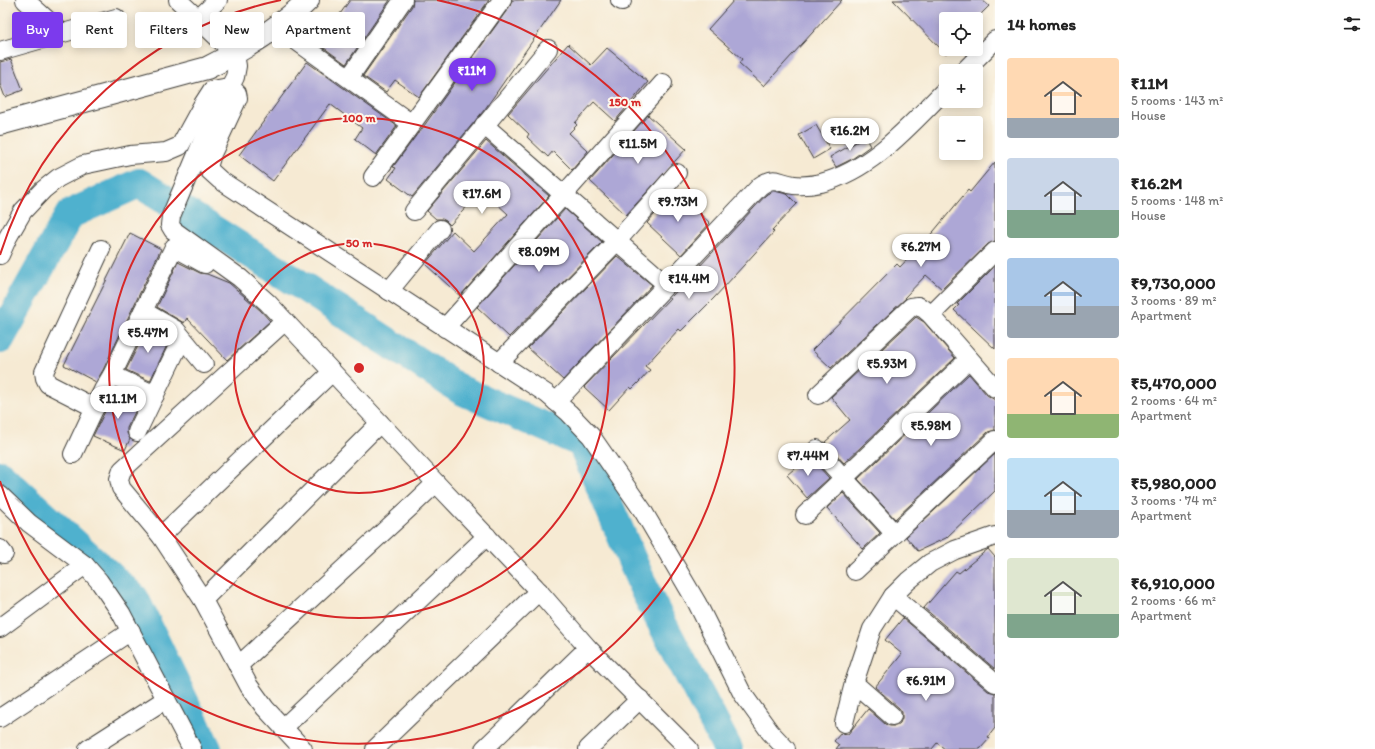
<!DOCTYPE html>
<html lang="en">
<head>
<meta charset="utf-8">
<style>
	body { margin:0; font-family:Itim,sans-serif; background:#f6f6f6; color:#222; height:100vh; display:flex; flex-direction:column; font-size:15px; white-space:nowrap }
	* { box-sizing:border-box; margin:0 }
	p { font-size:13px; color:#767676 }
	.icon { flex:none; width:22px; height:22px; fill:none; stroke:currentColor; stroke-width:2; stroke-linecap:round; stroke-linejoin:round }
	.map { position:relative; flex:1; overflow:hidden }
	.drawer { display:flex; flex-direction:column; background:#fff; width:380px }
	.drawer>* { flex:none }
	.banner { position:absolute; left:12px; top:12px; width:380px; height:36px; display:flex; gap:8px }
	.tools { position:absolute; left:939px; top:12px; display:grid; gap:8px }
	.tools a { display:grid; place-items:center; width:44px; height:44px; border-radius:4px; background:#fff; box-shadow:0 2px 10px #0003; font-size:20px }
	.price { position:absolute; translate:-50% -34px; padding:0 9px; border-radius:14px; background:#fff; color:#222; font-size:13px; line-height:26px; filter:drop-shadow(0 1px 2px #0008) }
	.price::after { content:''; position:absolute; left:50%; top:24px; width:12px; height:9px; margin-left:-6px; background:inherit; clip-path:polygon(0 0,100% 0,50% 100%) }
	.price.selected { background:#7c3aed; color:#fff }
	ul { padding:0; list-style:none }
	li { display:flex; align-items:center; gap:12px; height:100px; padding:0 12px }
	li span { display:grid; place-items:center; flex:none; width:112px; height:80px; border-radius:4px; color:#555 }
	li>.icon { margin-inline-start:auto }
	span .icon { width:48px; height:48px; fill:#fffc; stroke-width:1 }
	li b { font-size:17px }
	h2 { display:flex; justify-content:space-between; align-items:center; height:48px; padding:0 12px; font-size:17px }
	.pill { padding:0 14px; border-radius:4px; background:#fff; box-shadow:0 2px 10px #0003; font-size:14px; line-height:36px }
	.pill.selected { background:#7c3aed; color:#fff }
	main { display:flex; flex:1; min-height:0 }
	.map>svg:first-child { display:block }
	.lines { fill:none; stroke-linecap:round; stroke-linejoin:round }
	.river { stroke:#4fb1ce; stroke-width:30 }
	.building { fill:#ada7d6 }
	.street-casing { stroke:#3d3b37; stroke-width:20 }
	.secondary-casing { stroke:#3d3b37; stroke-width:24 }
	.street { stroke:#fff; stroke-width:18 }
	.secondary { stroke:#fff; stroke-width:22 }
	.ring { fill:none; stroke:#d62828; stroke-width:2 }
	.centre { fill:#d62828; stroke:#fbf7ec; stroke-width:2 }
	.ring-label { font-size:12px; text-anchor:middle; font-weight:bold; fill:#d62828; stroke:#fbf7ec; stroke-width:4; stroke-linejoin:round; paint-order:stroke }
</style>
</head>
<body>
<main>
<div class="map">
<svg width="995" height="749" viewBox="0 0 995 749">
	<rect width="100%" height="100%" fill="#fbf7ec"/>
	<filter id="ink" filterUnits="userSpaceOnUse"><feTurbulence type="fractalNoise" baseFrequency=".025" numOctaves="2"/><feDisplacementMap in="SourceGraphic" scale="8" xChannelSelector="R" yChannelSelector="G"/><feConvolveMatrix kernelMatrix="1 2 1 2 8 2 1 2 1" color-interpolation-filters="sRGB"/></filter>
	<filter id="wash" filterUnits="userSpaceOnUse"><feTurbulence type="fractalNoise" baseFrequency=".012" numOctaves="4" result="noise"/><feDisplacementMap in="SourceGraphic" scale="16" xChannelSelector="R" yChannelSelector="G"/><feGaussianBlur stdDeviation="0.9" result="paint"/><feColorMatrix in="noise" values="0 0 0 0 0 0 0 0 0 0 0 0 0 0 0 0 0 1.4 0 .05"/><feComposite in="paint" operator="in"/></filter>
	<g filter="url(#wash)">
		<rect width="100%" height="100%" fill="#f6ead3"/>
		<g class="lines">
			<g class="river">
				<path d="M0 339 70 214 139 183 304 287 461 390 582 443 646 593 728 749"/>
				<path d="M0 475 134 598 207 749"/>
			</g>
		</g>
		<g id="blocks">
			<g class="building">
				<path d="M350 0H390L346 64 316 42 322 34 325 35Z"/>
				<path d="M413 0H489L419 97 395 80 386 92 363 76 412 6Z"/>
				<path d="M512 0H561L485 109 412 197 388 179 396 168 393 167 418 133H419L436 109 510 6Z"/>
				<path d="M734 0H842L764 86 739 63 742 59 708 29Z"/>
				<path d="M893 0H982L989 6 976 19H946V54Z"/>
				<path d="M568 44 591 65 607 48 648 82 615 121 594 102 575 123 577 125 569 133 588 151 572 170 553 151 548 157 527 137 529 134 508 114Z"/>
				<path d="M11 59 23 90 5 97 0 84V62Z"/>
				<path d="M307 62 397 126 376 155 355 139 362 128 330 104 273 181 239 155Z"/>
				<path d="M648 115 686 149 626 215 590 181Z"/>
				<path d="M816 125 830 149 813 159 799 135Z"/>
				<path d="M865 137 870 146 852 159 836 167 830 157Z"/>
				<path d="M486 141 549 196 460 296 425 264 453 231 474 251 508 214 482 190 450 225 446 221 442 219H436L427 211Z"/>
				<path d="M995 162V241L988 244 942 289 926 275 905 297 906 298 831 368 812 350 897 264 900 267 934 231 968 190 970 192Z"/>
				<path d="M675 191 710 223 681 255 647 223Z"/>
				<path d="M774 191 787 194 797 204 772 230 774 232 714 298 681 331 679 329 645 366 650 370 641 380 632 389 630 387 609 410 584 387 672 296 767 194Z"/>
				<path d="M565 209 602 242 509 337 477 307Z"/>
				<path d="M130 233 161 249 103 370 96 382 64 365Z"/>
				<path d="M617 256 652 285 563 380 528 348Z"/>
				<path d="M178 262 200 273 207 274 229 283 261 311 270 321 227 360 187 318 184 323 157 307Z"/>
				<path d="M995 266V349L954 310 959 305 957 304Z"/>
				<path d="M916 317 924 322 955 358 844 463 825 442 850 420 831 397Z"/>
				<path d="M148 326 170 339 150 381 126 370Z"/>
				<path d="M969 374 987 395 995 400V430L988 432 895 519 858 479Z"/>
				<path d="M116 389 141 400 127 428V433L130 439 125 450 93 436Z"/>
				<path d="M995 454V491L946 538 918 551 906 537Z"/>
				<path d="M809 456 829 478 807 498 787 475Z"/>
				<path d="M843 493 880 533 863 549 827 508Z"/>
				<path d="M988 549 995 557V669L924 608 956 571 959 573Z"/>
				<path d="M903 618 988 691 995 693V728L988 737 990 738 980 749H945L937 743 932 749H836L839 745 834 741 841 733 848 734 868 709 885 724 890 726H896L900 723 902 718V712L899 708 875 687 902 654 885 640Z"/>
			</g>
		</g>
	</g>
	<g filter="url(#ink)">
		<use href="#blocks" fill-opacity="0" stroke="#3d3b37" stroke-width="1"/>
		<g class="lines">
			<defs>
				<g id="street">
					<path d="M25 0 62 33"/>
					<path d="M178 0 235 54 237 66 235 77 206 133 171 216 170 225 173 230 240 278 268 303 436 483 535 587 588 648 689 749"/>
					<path d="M620 0 622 1"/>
					<path d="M198 19 218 0"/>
					<path d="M277 27 412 124"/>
					<path d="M0 51 116 18"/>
					<path d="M964 71 995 40"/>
					<path d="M349 78 403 0"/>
					<path d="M484 125 667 285"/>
					<path d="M373 177 502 0"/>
					<path d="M414 211 548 49"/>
					<path d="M0 255 8 237 23 211 43 190 58 178 83 165 130 155 166 152 180 146 203 104 212 90 229 87 237 93 238 98 212 154 209 164V170L220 180 547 394 569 413 591 436 643 511 697 603 742 693 770 732 786 749"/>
					<path d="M389 291 440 229"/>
					<path d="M143 311 176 330 204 364"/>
					<path d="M931 315 995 251"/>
					<path d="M285 321 122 470 119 479 121 488 161 536 203 600 249 686 265 708 303 749"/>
					<path d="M445 328 663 83"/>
					<path d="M499 363 617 241 677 173"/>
					<path d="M112 375 155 395"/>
					<path d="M818 395 911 307 918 306 924 309 931 315 995 388"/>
					<path d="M556 402 760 186C776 175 778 183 794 185 803 186 812 185 821 183 872 170 910 125 946 89"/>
					<path d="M95 408 48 384 45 378 44 372 101 249"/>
					<path d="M137 432 182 338"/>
					<path d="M817 449 895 534"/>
					<path d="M73 454 103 390 112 375 174 247 205 264"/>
					<path d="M0 495 29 523 85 565 99 581 121 613 192 749"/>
					<path d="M805 515 969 359"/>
					<path d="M161 536 332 372"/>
					<path d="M0 549 4 554"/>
					<path d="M855 571 995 440"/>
					<path d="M893 596 995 683"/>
					<path d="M203 600 380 423"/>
					<path d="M0 628 85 565"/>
					<path d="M238 666 417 501 436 483"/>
					<path d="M854 683 892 716"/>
					<path d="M0 718 131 631"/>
					<path d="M844 723 854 683 872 629 893 596 908 581 930 563 955 550 995 536"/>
					<path d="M283 728 487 536"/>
					<path d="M88 749 166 699"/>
					<path d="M375 749 539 591"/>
					<path d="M484 749 588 648"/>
					<path d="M588 749 640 699"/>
				</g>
				<path id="secondary" d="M0 124 207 68C243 50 279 29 308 0"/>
			</defs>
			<use href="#street" class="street-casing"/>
			<use href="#secondary" class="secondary-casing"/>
			<use href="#street" class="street"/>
			<use href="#secondary" class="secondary"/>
		</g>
	</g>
	<g class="ring">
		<circle cx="359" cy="368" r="125"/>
		<circle cx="359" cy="368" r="250"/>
		<path d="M0 255A376 376 0 0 1 281 0M437 0A376 376 0 1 1 0 481"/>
	</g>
	<circle cx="359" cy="368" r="6" class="centre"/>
	<g class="ring-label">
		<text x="625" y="106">150 m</text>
		<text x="359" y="122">100 m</text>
		<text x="359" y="247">50 m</text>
	</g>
</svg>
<div class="tools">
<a><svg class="icon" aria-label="locate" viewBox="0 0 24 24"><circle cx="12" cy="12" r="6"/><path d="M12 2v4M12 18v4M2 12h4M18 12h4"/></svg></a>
<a>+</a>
<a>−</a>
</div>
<b class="price selected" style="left:472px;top:92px">₹11M</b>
<b class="price" style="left:850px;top:152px">₹16.2M</b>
<b class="price" style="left:638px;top:165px">₹11.5M</b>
<b class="price" style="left:482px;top:215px">₹17.6M</b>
<b class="price" style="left:678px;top:223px">₹9.73M</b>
<b class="price" style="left:921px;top:268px">₹6.27M</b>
<b class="price" style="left:539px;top:273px">₹8.09M</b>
<b class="price" style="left:689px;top:300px">₹14.4M</b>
<b class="price" style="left:148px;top:354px">₹5.47M</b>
<b class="price" style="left:887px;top:385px">₹5.93M</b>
<b class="price" style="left:118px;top:420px">₹11.1M</b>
<b class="price" style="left:931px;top:447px">₹5.98M</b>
<b class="price" style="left:808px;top:477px">₹7.44M</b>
<b class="price" style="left:926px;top:702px">₹6.91M</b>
<div class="banner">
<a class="pill selected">Buy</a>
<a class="pill">Rent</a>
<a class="pill">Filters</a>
<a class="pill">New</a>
<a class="pill">Apartment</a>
</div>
</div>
<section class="drawer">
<h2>14 homes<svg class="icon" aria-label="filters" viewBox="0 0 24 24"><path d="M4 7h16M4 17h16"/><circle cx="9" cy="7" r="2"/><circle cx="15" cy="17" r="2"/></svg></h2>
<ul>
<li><span style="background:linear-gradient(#ffd9b3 75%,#9aa5b1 0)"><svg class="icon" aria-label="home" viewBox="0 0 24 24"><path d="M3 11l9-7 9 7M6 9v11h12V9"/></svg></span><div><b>₹11M</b><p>5 rooms · 143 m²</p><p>House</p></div></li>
<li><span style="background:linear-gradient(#c9d6e8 65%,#7fa58c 0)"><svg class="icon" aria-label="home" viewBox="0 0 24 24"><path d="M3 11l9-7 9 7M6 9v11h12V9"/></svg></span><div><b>₹16.2M</b><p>5 rooms · 148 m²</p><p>House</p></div></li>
<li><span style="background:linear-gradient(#a9c7e8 60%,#9aa5b1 0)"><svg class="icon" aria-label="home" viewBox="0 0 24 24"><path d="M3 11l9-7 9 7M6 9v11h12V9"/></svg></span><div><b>₹9,730,000</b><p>3 rooms · 89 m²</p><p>Apartment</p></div></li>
<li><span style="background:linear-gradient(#ffd9b3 70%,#8fb573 0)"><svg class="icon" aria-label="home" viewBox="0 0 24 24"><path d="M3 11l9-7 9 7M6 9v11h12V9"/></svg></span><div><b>₹5,470,000</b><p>2 rooms · 64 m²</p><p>Apartment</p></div></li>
<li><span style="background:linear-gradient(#bfe0f5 65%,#9aa5b1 0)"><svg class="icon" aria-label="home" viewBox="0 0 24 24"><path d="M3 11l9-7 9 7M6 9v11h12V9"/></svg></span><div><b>₹5,980,000</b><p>3 rooms · 74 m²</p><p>Apartment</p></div></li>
<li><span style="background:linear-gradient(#dfe7d0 70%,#7fa58c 0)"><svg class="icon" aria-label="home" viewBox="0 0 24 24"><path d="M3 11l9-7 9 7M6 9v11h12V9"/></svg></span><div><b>₹6,910,000</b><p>2 rooms · 66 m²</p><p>Apartment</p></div></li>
</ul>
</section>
</main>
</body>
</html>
